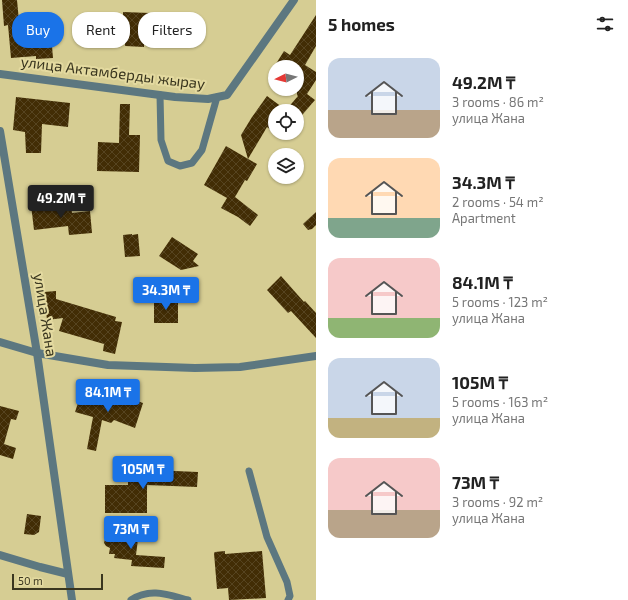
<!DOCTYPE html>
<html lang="en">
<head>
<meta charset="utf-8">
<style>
	body { margin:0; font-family:"Exo 2",sans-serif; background:#f6f6f6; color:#222; height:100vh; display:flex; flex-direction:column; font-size:15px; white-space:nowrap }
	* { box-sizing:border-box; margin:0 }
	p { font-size:13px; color:#767676 }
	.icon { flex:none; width:22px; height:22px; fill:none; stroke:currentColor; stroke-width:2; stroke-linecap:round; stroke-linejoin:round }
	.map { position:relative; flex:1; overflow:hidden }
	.panel { display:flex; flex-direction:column; background:#fff; width:312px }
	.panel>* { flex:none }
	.guide { position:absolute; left:12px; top:12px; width:244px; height:36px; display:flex; gap:8px }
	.needle { width:26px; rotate:264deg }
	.tools { position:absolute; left:268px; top:60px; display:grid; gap:8px }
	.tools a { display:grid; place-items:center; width:36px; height:36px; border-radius:50%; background:#fff; box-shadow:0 1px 3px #0004; font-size:20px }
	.scale { position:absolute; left:12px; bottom:10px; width:91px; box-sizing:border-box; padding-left:4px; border:2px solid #3a361f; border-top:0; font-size:11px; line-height:14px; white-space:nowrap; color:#3a361f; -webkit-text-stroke:3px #e4daa0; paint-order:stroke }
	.price { position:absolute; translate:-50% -34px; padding:0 9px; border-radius:4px; background:#1a73e8; color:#fff; font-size:13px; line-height:26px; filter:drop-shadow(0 1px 2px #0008) }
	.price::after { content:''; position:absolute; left:50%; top:24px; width:12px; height:9px; margin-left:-6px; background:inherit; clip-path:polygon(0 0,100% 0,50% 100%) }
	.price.selected { background:#222; color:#fff }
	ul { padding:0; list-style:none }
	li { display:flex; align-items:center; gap:12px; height:100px; padding:0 12px }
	li span { display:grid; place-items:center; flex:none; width:112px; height:80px; border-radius:12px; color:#555 }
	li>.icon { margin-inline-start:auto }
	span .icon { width:48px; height:48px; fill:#fffc; stroke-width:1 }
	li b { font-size:17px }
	h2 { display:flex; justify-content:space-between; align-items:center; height:48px; padding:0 12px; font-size:17px }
	.tag { padding:0 14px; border-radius:16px; background:#fff; box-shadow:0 1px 3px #0004; font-size:14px; line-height:36px }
	.tag.selected { background:#1a73e8; color:#fff }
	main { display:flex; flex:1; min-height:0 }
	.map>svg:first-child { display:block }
	.building { fill:url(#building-cross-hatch) }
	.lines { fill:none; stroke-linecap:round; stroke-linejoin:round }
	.service { stroke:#5c7780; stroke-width:7 }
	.minor { stroke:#5c7780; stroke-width:8 }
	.labels { text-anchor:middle; stroke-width:4; stroke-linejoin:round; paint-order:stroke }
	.street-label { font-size:15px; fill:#3a361f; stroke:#e4daa0 }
</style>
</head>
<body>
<main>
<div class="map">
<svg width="316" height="600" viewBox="0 0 316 600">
	<defs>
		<pattern id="building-cross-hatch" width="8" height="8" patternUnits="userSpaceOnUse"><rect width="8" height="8" fill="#422d05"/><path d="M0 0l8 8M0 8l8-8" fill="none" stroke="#564420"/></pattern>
	</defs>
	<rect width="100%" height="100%" fill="#d6cd93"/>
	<g class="building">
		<path d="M2 0H17L19 21 23 20 24 36 51 34 53 58 36 59V56L11 58 8 25 4 26Z"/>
		<path d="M123 12 150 13 149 42H144V47L125 46V43H123Z"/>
		<path d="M316 15V46L305 65 316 72V80L307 94 315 100 297 121V111H275V133L267 127 248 159 241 135 252 117 267 96 286 110 298 96 297 95V67H274L284 51 290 55Z"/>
		<path d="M16 97 70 103 68 127 42 124 41 153H26L25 132 13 130Z"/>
		<path d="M120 104H130L129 135H140L139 172 97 171 98 142 119 143Z"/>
		<path d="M226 146 257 164 247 181 245 180 235 197 258 215 250 226 238 217 221 208 227 198 204 185Z"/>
		<path d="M55 203V208L71 206 72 213 90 211 92 233 69 235 68 226 34 230 31 205Z"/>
		<path d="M316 212V225L312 229 308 230 303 224Z"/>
		<path d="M132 234V235L138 234 140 256 125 257 123 235Z"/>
		<path d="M172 237 198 254 193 261 199 266 181 270 159 256Z"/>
		<path d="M281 276 304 302 305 301 316 313V338L291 311 288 313 267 290Z"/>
		<path d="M56 291V299L116 317 115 321 122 322 115 354 103 351 104 344 59 331 63 318 47 320 44 292Z"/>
		<path d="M154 298 178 299V323H154Z"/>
		<path d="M110 391 143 403 135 428 114 420 111 423 102 420 96 451 87 449 93 417 75 412 79 400 83 401 85 392 108 399Z"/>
		<path d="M0 406 19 411 16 420 11 419 4 444 16 448 13 459 0 455Z"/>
		<path d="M152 470 198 472 197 487 147 485V513H105V485H128V473H152Z"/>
		<path d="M27 514 41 516 39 532 34 535 24 534Z"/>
		<path d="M114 531 137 535V539H138L136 555 165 557 164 568 131 566 132 560 114 558 115 554H109L110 548 106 546 104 543 106 536Z"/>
		<path d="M225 551V554L262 551 266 598 229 600 228 588 217 589 214 553 215 552Z"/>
	</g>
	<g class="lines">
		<g class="service">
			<path d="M160 95 161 140 168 161 180 166 192 163 202 150 217 97"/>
			<path d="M249 471 267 537 287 582 290 596 288 600"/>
			<path d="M131 600C150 587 169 595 188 600"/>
		</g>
		<g class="minor">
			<path d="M0 74 175 97 208 99 227 95 294 0"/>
			<path d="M0 131 37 353 72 600"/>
			<path d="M0 342 37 353 108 365 195 368 240 367 316 356"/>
			<path d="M0 555 40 567 68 574"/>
		</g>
	</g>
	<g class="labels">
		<g class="street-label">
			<text transform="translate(113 73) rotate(7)" y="5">улица Актамберды жырау</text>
			<text transform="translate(45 315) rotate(81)" y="5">улица Жана</text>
		</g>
	</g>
</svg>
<div class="tools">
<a><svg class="needle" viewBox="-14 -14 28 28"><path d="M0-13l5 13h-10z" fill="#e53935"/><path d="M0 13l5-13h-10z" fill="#767676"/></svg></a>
<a><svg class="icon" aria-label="locate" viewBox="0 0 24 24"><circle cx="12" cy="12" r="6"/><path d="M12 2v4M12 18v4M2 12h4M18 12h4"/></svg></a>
<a><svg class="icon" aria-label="layers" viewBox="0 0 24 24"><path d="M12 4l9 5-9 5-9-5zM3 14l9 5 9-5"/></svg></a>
</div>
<div class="scale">50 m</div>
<b class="price selected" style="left:61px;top:219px">49.2M ₸</b>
<b class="price" style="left:166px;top:311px">34.3M ₸</b>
<b class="price" style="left:108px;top:413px">84.1M ₸</b>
<b class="price" style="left:143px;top:490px">105M ₸</b>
<b class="price" style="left:131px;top:550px">73M ₸</b>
<div class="guide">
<a class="tag selected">Buy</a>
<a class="tag">Rent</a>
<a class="tag">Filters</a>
</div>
</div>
<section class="panel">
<h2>5 homes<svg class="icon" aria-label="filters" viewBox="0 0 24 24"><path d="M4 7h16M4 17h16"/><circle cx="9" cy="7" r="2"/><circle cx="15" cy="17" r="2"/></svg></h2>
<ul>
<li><span style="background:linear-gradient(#c9d6e8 65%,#b9a48a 0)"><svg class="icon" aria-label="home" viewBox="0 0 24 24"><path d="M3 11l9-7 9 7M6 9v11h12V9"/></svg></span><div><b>49.2M ₸</b><p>3 rooms · 86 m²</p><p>улица Жана</p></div></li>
<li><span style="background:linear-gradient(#ffd9b3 75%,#7fa58c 0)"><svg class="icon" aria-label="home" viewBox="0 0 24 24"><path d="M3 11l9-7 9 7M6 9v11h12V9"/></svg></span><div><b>34.3M ₸</b><p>2 rooms · 54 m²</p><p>Apartment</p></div></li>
<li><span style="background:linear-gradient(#f6c9c9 75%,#8fb573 0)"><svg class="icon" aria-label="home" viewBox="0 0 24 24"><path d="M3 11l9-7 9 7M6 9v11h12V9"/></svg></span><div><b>84.1M ₸</b><p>5 rooms · 123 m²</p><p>улица Жана</p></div></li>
<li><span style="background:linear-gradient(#c9d6e8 75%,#c2b280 0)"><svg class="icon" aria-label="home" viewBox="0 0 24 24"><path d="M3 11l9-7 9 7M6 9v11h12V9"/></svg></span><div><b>105M ₸</b><p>5 rooms · 163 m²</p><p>улица Жана</p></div></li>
<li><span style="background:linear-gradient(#f6c9c9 65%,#b9a48a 0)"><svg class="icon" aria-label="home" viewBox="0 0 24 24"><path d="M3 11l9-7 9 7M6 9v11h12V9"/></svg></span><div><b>73M ₸</b><p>3 rooms · 92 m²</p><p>улица Жана</p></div></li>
</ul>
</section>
</main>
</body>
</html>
